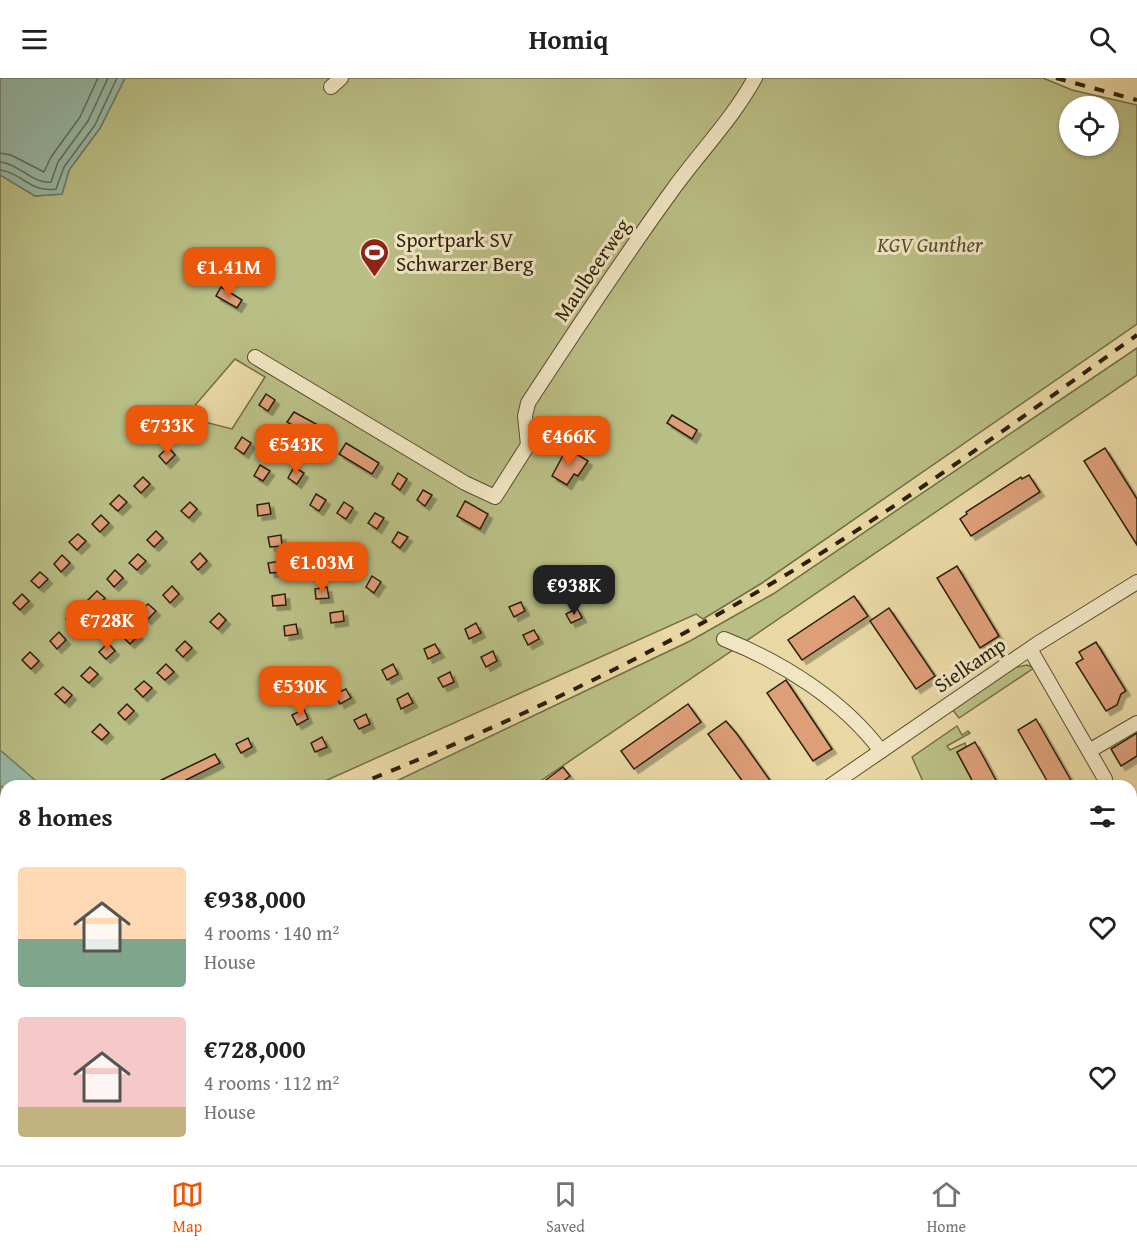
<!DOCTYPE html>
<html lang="en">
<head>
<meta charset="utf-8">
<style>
	body { margin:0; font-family:"Gentium Book Plus",serif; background:#f2f2f2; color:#202124; height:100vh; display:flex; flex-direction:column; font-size:22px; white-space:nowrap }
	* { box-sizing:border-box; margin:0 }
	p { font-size:20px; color:#757577 }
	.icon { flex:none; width:33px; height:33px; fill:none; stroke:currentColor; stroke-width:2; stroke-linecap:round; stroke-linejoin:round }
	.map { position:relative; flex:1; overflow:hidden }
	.details { position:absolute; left:0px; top:702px; width:1137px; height:386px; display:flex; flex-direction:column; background:#fff; border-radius:18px 18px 0 0; box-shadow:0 2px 4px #0004 }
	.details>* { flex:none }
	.buttons { position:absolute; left:1059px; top:18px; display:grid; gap:12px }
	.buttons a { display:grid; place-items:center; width:60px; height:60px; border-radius:50%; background:#fff; box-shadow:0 2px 4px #0004; font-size:30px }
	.price { position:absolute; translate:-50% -51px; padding:0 14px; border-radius:12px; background:#ea580c; color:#fff; font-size:20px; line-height:39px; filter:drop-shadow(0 2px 3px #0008) }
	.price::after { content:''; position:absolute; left:50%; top:36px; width:18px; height:14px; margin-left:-9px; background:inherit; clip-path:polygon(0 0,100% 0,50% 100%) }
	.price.selected { background:#222; color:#fff }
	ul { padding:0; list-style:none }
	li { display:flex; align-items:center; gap:18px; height:150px; padding:0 18px }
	li span { display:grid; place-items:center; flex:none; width:168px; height:120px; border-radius:6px; color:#555 }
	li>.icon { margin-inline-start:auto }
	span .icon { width:72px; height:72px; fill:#fffc; stroke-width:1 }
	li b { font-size:26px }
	h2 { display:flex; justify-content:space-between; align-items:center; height:72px; padding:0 18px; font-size:26px }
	header { display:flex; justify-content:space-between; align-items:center; height:78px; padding:0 18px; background:#fff; font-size:27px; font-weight:800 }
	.dock { display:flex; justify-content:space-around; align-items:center; height:84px; border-top:2px solid #e0e0e0; background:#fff; font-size:16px; color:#757577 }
	.dock a { display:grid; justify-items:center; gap:3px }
	.dock .selected { color:#ea580c }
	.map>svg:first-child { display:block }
	.green { fill:#b9be84; stroke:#726e46; stroke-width:1.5; fill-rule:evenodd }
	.water { fill:#97baa8; stroke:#6c7c68; stroke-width:1.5 }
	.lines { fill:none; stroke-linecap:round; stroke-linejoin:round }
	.shore { stroke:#626c58; stroke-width:1.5 }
	.building { fill:#dd9e78; stroke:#2c1e09; stroke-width:1.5; filter:url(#shadow) }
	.minor-casing { stroke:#5b4c30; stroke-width:16 }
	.minor { stroke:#f1e6c4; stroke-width:14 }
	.rail { stroke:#2c1e09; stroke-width:4; stroke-dasharray:10 10; stroke-linecap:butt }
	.labels { text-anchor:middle; stroke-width:6; stroke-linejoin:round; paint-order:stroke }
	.poi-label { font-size:21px; fill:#2c1e09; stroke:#f1e6c4; text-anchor:start }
	.park-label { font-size:21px; font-style:italic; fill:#564e2e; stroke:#f1e6c4 }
	.street-label { font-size:21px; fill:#2c1e09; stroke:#f1e6c4 }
</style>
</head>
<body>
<header><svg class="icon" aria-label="menu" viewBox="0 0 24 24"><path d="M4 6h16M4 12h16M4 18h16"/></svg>Homiq<svg class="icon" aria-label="search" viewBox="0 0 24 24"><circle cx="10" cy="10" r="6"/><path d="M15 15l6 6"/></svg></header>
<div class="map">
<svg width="1137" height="1087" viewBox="0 0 1137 1087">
	<defs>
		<filter id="shadow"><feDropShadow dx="4.5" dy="4.5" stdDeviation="0" flood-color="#0004"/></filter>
	</defs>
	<rect width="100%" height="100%" fill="#e9d8a4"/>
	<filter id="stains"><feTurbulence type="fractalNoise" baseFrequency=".00333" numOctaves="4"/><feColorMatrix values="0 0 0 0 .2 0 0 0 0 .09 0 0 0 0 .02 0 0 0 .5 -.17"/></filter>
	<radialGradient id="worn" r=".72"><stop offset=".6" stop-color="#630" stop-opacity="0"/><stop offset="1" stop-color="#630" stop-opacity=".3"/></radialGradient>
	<g class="green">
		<path d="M125 0H1043L1072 12 1137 27V246L762 505 703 541 696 536 314 708H6V1082H469L473 1087H0V97L35 118 62 116 69 92 100 50ZM1070 28H1108V68H1070ZM235 281 265 299 232 351 185 339Z"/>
		<path d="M1137 270V297L533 708H386L690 563 773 516Z"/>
		<path d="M1027 587 1034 590 959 640 952 631 1013 590Z"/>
		<path d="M957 648 962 657 968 653 970 655 947 668 950 672 965 665 966 669 957 674 975 708H925L912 679Z"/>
	</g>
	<g class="water">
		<path d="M0 0H125L100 50 69 92 62 116 35 118 0 97Z"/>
		<path d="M0 672 42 708H6V712L0 707Z"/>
		<path d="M270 1082H426L436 1087H249Z"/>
	</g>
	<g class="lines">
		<g class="shore">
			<path d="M0 75 11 77 44 94 51 79 80 39 98 0"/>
			<path d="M0 84C20 86 32 106 51 104L58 84 88 43 108 0"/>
			<path d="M0 92C23 95 30 115 56 111L64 89 95 47 117 0"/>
		</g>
	</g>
	<g class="building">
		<path d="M221 209 242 222 237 230 216 218Z"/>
		<path d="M266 316 275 322 268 333 259 327Z"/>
		<path d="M294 334 327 352 320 363 287 344Z"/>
		<path d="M672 337 697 352 692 361 667 345Z"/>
		<path d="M242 359 251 365 244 376 235 370Z"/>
		<path d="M346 365 379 385 372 396 339 376Z"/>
		<path d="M168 369 175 377 166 386 159 378Z"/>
		<path d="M567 370 588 383 578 398 574 396 567 407 552 398Z"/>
		<path d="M1105 370 1137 421V467L1084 383Z"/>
		<path d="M260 387 270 393 263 403 254 398Z"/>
		<path d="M294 389 304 395 297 406 288 400Z"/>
		<path d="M398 395 407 401 400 412 392 406Z"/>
		<path d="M1029 397 1040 414 971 458 960 441 967 436 966 434 1021 399 1022 401Z"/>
		<path d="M143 399 150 406 141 415 134 408Z"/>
		<path d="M423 412 432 417 425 428 417 422Z"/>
		<path d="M316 416 326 422 319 433 310 427Z"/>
		<path d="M119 417 127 424 118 433 110 426Z"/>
		<path d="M465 423 488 436 480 451 457 438Z"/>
		<path d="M190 424 197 431 189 440 181 433Z"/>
		<path d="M344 424 353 430 346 441 337 435Z"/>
		<path d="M269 425 271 436 258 438 257 427Z"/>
		<path d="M375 435 384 440 377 451 368 445Z"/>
		<path d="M101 437 109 445 100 454 92 446Z"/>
		<path d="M156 453 163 460 154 469 147 462Z"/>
		<path d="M398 454 408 459 400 470 392 464Z"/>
		<path d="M78 456 86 463 77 472 69 464Z"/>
		<path d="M281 457 282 468 270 469 268 459Z"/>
		<path d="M318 468 328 473 320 484 312 478Z"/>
		<path d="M351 474 360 480 353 490 344 485Z"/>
		<path d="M200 475 207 483 198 492 191 484Z"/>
		<path d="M138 476 146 483 137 492 129 485Z"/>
		<path d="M62 477 70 485 61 494 54 486Z"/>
		<path d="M281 483 282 494 270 495 268 485Z"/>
		<path d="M957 488 999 558 980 570 937 500Z"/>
		<path d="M115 492 123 500 114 509 107 501Z"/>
		<path d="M40 494 48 501 39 510 31 503Z"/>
		<path d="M372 498 381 504 374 515 366 509Z"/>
		<path d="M561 502 566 512 555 517 550 508Z"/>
		<path d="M172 508 179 516 170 525 163 517Z"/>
		<path d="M327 509 329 520 316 521 315 511Z"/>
		<path d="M97 513 105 520 96 529 88 522Z"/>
		<path d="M22 516 29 523 20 532 13 525Z"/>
		<path d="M285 516 286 527 273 528 272 518Z"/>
		<path d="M854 518 868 538 802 582 788 562Z"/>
		<path d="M521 524 525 533 514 539 509 529Z"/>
		<path d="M148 526 156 533 147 542 139 534Z"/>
		<path d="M577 530 582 540 571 545 566 536Z"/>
		<path d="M889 530 935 598 916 611 870 543Z"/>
		<path d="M75 532 82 539 73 548 66 541Z"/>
		<path d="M343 533 344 543 331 545 330 535Z"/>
		<path d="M219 535 226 542 218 551 210 544Z"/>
		<path d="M476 545 481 555 469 561 465 551Z"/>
		<path d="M296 546 298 556 285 558 284 548Z"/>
		<path d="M131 549 139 557 130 566 122 558Z"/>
		<path d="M534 552 539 561 528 567 523 557Z"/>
		<path d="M59 554 66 562 57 571 50 563Z"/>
		<path d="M185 563 192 570 183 579 176 572Z"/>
		<path d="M1096 564 1126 613 1121 616 1117 627 1106 633 1076 585 1083 581 1079 574Z"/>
		<path d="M108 565 115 573 106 581 99 574Z"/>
		<path d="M435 566 440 575 428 581 424 571Z"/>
		<path d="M493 573 497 583 486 589 481 579Z"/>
		<path d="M30 574 39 583 31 591 22 582Z"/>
		<path d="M166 586 174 594 165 602 157 595Z"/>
		<path d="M393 586 398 596 387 602 382 592Z"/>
		<path d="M90 589 98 596 89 605 81 598Z"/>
		<path d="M450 594 454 604 443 609 438 600Z"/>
		<path d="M786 602 832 671 813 683 767 615Z"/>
		<path d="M144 603 152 610 143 619 135 611Z"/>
		<path d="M63 609 72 617 65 625 55 616Z"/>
		<path d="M346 611 351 620 340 626 335 616Z"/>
		<path d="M408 615 413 625 401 631 397 621Z"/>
		<path d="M127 626 134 633 125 642 118 635Z"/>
		<path d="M688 626 701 644 634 691 621 673Z"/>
		<path d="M304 631 308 641 297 647 292 637Z"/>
		<path d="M366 636 370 646 359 651 354 642Z"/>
		<path d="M1036 641 1068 697 1074 708H1050L1018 652Z"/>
		<path d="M726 643 737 656 774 708H746L708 656Z"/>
		<path d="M100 646 109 655 102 662 92 654Z"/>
		<path d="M1137 655V678L1121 688 1111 671Z"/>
		<path d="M322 659 327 669 315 674 311 665Z"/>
		<path d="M248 660 252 669 241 675 236 666Z"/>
		<path d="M975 664 983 678 999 708H975L972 702 957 674Z"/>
		<path d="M215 676 220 685 174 708H149Z"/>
		<path d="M563 689 570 698 557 708H538Z"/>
	</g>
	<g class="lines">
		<defs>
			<g id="minor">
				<path d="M331 9 341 0"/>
				<path d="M255 279 465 405 495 419 528 367 525 338 528 325C575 253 623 180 674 110 701 73 733 40 755 0"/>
				<path d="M724 561C782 584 843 622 881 673"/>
				<path d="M1030 571 1105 701"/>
				<path d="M1089 673 1137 645"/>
				<path d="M830 708 1037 566 1137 504"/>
				<path d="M1131 880 1137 876"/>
				<path d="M1131 1065 1137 1060"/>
				<path d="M623 1082 625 1087"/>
				<path d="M813 1087 819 1082"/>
				<path d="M1090 1087 1100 1082"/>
			</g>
		</defs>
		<use href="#minor" class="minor-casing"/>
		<use href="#minor" class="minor"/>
		<g class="rail">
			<path d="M1056 0 1137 22"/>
			<path d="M354 708C511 645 663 573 807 484 920 414 1028 335 1137 257"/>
			<path d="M0 825 6 823"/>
		</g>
	</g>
	<defs>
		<symbol id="stadium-pin" viewBox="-11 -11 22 30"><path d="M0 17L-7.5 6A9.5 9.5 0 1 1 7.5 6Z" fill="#8f2418" stroke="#f1e6c4"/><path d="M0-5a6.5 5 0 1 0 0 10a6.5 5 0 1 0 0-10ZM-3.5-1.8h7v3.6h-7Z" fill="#fff"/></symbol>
	</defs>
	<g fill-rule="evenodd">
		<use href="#stadium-pin" x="358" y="158" width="33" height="45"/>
	</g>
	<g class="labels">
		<g class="poi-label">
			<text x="396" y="169">Sportpark SV<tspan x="396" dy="24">Schwarzer Berg</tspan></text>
		</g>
		<g class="park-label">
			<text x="930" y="174">KGV Gunther</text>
		</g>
		<g class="street-label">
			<text transform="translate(592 192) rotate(-56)" y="7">Maulbeerweg</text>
			<text transform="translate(970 587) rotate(-34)" y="7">Sielkamp</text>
		</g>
	</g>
	<rect width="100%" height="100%" filter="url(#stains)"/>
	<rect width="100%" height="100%" fill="url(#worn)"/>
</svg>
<div class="buttons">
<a><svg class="icon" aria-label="locate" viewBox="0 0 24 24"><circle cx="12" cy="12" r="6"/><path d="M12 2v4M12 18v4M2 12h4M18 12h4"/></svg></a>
</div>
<b class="price" style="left:229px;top:220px">€1.41M</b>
<b class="price" style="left:167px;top:378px">€733K</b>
<b class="price" style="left:569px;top:389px">€466K</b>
<b class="price" style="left:296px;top:397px">€543K</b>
<b class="price" style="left:322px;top:515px">€1.03M</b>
<b class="price selected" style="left:574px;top:538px">€938K</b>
<b class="price" style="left:107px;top:573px">€728K</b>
<b class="price" style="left:300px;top:639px">€530K</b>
<section class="details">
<h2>8 homes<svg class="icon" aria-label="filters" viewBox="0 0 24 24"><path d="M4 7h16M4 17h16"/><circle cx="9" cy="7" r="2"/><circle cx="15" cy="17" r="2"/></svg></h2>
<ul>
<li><span style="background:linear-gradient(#ffd9b3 60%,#7fa58c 0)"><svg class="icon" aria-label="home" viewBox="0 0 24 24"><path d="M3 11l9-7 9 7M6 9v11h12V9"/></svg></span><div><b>€938,000</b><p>4 rooms · 140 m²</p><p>House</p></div><svg class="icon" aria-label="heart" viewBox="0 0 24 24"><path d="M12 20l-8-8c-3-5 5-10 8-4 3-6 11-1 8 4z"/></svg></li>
<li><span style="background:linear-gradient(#f6c9c9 75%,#c2b280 0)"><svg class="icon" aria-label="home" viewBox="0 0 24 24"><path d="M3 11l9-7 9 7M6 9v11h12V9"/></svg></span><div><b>€728,000</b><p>4 rooms · 112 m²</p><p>House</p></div><svg class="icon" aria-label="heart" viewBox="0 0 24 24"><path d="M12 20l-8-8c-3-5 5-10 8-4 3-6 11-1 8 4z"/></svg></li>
</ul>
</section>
</div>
<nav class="dock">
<a class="selected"><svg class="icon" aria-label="map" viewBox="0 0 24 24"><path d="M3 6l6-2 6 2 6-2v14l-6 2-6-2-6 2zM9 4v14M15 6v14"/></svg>Map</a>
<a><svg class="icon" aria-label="saved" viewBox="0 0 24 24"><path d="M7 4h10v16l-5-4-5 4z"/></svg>Saved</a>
<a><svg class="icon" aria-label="home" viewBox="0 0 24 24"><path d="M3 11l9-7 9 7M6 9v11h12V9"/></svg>Home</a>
</nav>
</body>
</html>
